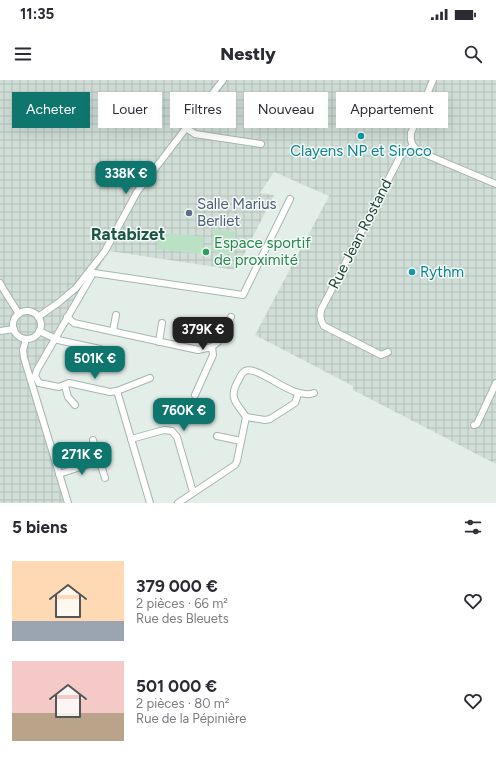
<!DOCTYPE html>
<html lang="fr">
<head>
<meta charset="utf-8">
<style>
	body { margin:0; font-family:Figtree,sans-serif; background:#f2f2f3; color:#2b2b33; height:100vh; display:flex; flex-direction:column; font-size:15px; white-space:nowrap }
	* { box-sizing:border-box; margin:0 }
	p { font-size:13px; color:#7c7c81 }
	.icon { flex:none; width:22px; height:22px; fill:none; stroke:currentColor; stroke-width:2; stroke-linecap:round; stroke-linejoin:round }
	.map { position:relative; height:423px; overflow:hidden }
	.details { display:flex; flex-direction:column; background:#fff; flex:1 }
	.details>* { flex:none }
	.guide { position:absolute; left:12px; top:12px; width:472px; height:36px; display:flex; gap:8px }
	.price { position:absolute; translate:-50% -34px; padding:0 9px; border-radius:8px; background:#0f766e; color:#fff; font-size:13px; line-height:26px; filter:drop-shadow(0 1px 2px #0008) }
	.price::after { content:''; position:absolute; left:50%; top:24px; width:12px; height:9px; margin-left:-6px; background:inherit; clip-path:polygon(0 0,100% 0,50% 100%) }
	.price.active { background:#222; color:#fff }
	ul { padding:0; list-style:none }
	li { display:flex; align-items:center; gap:12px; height:100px; padding:0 12px }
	li span { display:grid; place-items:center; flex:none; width:112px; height:80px; border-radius:0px; color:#555 }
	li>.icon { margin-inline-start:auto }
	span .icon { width:48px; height:48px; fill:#fffc; stroke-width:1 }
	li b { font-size:17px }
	h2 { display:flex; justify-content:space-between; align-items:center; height:48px; padding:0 12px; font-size:17px }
	.pill { padding:0 14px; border-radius:0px; background:#fff; box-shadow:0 4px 16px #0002; font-size:14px; line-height:36px }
	.pill.active { background:#0f766e; color:#fff }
	.status { display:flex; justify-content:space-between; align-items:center; height:28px; padding:0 20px; background:#fff; direction:ltr }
	.status svg { height:11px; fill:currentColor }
	header { display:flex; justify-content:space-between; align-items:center; height:52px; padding:0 12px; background:#fff; font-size:18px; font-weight:800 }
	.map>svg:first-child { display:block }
	.industrial { fill:url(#industrial-grid) }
	.garden { fill:#bbe1c4 }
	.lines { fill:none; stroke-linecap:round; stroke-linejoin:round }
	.minor-casing { stroke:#a5b7b0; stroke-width:8 }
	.minor { stroke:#fff; stroke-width:6 }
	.culture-dot { fill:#0f9aa8; stroke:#f4faf7; stroke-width:1.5 }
	.service-dot { fill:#5c6f8a; stroke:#f4faf7; stroke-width:1.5 }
	.leisure-dot { fill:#2e9e5b; stroke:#f4faf7; stroke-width:1.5 }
	.labels { text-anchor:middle; stroke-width:3; stroke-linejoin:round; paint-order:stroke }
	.culture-label { font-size:15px; fill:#0d838f; stroke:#f4faf7 }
	.service-label { font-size:15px; fill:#4e5e75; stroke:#f4faf7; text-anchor:start }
	.street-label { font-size:15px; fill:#214138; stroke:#f4faf7 }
	.leisure-label { font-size:15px; fill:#27864d; stroke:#f4faf7; text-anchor:start }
	.quarter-label { font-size:17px; font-weight:bold; fill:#1b5546; stroke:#f4faf7 }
</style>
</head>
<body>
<div class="status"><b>11:35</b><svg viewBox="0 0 49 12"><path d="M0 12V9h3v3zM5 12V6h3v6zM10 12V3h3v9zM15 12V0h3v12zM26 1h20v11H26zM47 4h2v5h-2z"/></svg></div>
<header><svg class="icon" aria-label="menu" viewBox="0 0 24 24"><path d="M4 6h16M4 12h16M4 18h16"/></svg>Nestly<svg class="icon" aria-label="search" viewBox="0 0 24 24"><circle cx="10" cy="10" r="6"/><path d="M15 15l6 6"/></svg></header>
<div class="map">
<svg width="496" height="423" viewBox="0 0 496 423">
	<defs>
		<pattern id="industrial-grid" width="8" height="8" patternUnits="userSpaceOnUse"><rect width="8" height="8" fill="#d1ded8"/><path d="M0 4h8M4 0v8" fill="none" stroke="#b3c0ba"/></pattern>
	</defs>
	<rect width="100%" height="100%" fill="#e3eee9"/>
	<path class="industrial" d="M0 0H496V384L353 310V306L255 255 329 116 274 92 260 113 274 115 236 190 109 171 29 300 64 423H0Z"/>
	<g class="garden">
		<path d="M214 149 236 152 233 175 211 171Z"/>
		<path d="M159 152 204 157 202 174 157 169Z"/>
	</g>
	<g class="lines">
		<defs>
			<g id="minor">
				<path d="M433 0 411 53C410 62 412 67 420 72L496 104"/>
				<path d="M186 48 195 54 261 64"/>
				<path d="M0 203 2 207 19 234"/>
				<circle cx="27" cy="245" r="14"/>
				<path d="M38 237 58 223 76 208 105 171 137 112 223 0"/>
				<path d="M67 237 74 243 198 270 212 267"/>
				<path d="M0 251 14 249"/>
				<path d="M39 251 58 260 100 269"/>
				<path d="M113 251 116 235"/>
				<path d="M26 259 23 270 24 278 68 423"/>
				<path d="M159 262 162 243"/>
				<path d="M388 272 381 275 324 246C320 240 320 236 321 230L401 75 413 66"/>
				<path d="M150 298 117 311 110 312 69 303 59 307 39 303 35 296 37 290 92 195 94 193 243 215 290 119"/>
				<path d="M65 306 68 317 75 325"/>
				<path d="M117 311 150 423"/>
				<path d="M195 315 213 275 212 267 218 262 231 237"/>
				<path d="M246 337C237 323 228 319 238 301 240 298 241 293 245 291 260 285 292 321 314 313"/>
				<path d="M474 345 477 344 496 303"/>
				<path d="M217 356 241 361"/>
				<path d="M131 359 164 350 172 351 177 357 193 412"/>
				<path d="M93 360 105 398"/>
				<path d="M59 394 99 381"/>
				<path d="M178 423 235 385 237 381 246 337 265 340 270 339 295 323 298 314"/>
			</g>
		</defs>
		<use href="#minor" class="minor-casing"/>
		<use href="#minor" class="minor"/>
	</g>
	<g class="culture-dot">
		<circle cx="361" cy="56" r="4"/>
		<circle cx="412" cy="192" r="4"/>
	</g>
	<circle class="service-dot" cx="189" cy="133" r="4"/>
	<circle class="leisure-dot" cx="206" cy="172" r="4"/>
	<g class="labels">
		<g class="culture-label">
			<text x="361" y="76">Clayens NP et Siroco</text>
			<text x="420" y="197" text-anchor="start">Rythm</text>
		</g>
		<g class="service-label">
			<text x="197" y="129">Salle Marius<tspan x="197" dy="17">Berliet</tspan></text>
		</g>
		<g class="street-label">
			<text transform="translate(360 154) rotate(-63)" y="5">Rue Jean Rostand</text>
		</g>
		<g class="leisure-label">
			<text x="214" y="168">Espace sportif<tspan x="214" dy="17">de proximité</tspan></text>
		</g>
		<g class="quarter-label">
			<text x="128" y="160">Ratabizet</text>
		</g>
	</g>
</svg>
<b class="price" style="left:126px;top:115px">338K €</b>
<b class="price active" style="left:203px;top:271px">379K €</b>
<b class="price" style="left:95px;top:300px">501K €</b>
<b class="price" style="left:184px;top:352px">760K €</b>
<b class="price" style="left:82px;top:396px">271K €</b>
<div class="guide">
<a class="pill active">Acheter</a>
<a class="pill">Louer</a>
<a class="pill">Filtres</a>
<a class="pill">Nouveau</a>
<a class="pill">Appartement</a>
</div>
</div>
<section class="details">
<h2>5 biens<svg class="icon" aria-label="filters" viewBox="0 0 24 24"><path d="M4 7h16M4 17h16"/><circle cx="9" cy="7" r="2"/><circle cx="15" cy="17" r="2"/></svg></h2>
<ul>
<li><span style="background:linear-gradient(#ffd9b3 75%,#9aa5b1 0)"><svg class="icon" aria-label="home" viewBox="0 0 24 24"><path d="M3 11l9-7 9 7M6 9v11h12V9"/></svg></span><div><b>379 000 €</b><p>2 pièces · 66 m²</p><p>Rue des Bleuets</p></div><svg class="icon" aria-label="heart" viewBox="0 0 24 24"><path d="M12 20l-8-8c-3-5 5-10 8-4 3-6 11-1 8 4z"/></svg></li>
<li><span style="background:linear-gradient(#f6c9c9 65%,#b9a48a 0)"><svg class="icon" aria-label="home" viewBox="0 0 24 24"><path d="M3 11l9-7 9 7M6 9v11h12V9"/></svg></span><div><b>501 000 €</b><p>2 pièces · 80 m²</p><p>Rue de la Pépinière</p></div><svg class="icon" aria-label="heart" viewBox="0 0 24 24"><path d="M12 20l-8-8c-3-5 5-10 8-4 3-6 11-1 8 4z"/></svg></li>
</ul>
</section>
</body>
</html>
